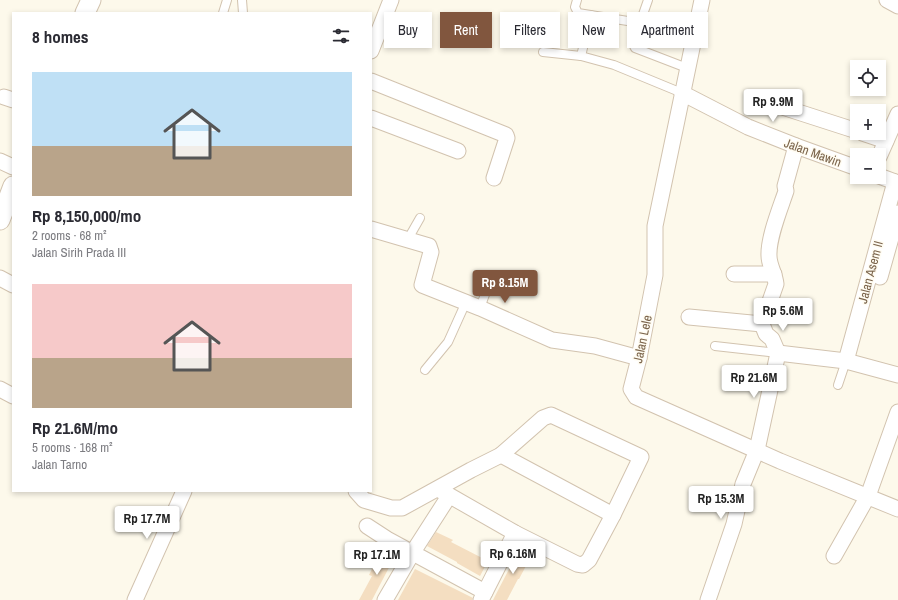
<!DOCTYPE html>
<html lang="en">
<head>
<meta charset="utf-8">
<style>
	body { margin:0; font-family:"Archivo Narrow",sans-serif; background:#f2f2f3; color:#2b2b33; height:100vh; display:flex; flex-direction:column; font-size:15px; white-space:nowrap }
	* { box-sizing:border-box; margin:0 }
	p { font-size:13px; color:#7c7c81 }
	.icon { flex:none; width:22px; height:22px; fill:none; stroke:currentColor; stroke-width:2; stroke-linecap:round; stroke-linejoin:round }
	.map { position:relative; flex:1; overflow:hidden }
	.drawer { position:absolute; left:12px; top:12px; width:360px; height:480px; display:flex; flex-direction:column; background:#fff; border-radius:0px; box-shadow:0 2px 6px #0003 }
	.drawer>* { flex:none }
	.top-card { position:absolute; left:384px; top:12px; width:380px; height:36px; display:flex; gap:8px }
	.controls { position:absolute; left:850px; top:60px; display:grid; gap:8px }
	.controls a { display:grid; place-items:center; width:36px; height:36px; border-radius:0px; background:#fff; box-shadow:0 2px 6px #0003; font-size:20px }
	.price { position:absolute; translate:-50% -34px; padding:0 9px; border-radius:4px; background:#fff; color:#222; font-size:13px; line-height:26px; filter:drop-shadow(0 1px 2px #0008) }
	.price::after { content:''; position:absolute; left:50%; top:24px; width:12px; height:9px; margin-left:-6px; background:inherit; clip-path:polygon(0 0,100% 0,50% 100%) }
	.price.active { background:#81563e; color:#fff }
	ul { padding:0; list-style:none }
	li { display:grid; align-content:center; gap:8px; height:212px; padding:0 20px }
	li span { display:grid; place-items:center; height:124px; border-radius:0px; color:#555 }
	li>.icon { margin-inline-start:auto }
	span .icon { width:72px; height:72px; fill:#fffc; stroke-width:1 }
	li b { font-size:17px }
	h2 { display:flex; justify-content:space-between; align-items:center; height:48px; padding:0 20px; font-size:17px }
	.pill { padding:0 14px; border-radius:0px; background:#fff; box-shadow:0 2px 6px #0003; font-size:14px; line-height:36px }
	.pill.active { background:#81563e; color:#fff }
	.map>svg:first-child { display:block }
	.building { fill:#f4dec1 }
	.lines { fill:none; stroke-linecap:round; stroke-linejoin:round }
	.service-casing { stroke:#d2c3af; stroke-width:10 }
	.minor-casing { stroke:#d2c3af; stroke-width:17 }
	.tertiary-casing { stroke:#d2c3af; stroke-width:21 }
	.service { stroke:#fff; stroke-width:8 }
	.minor { stroke:#fff; stroke-width:15 }
	.tertiary { stroke:#fff; stroke-width:19 }
	.labels { text-anchor:middle; stroke-width:3; stroke-linejoin:round; paint-order:stroke }
	.street-label { font-size:13px; fill:#7b644b; stroke:#fffcf2 }
</style>
</head>
<body>
<div class="map">
<svg width="898" height="600" viewBox="0 0 898 600">
	<rect width="100%" height="100%" fill="#fdf9eb"/>
	<g class="building">
		<path d="M436 532 453 540 451 542 488 561 480 576 457 563V562L427 546Z"/>
		<path d="M520 548 533 555 528 565 527 564 519 579H518L507 600H493Z"/>
		<path d="M381 551 394 558 372 600H359L372 576 369 575Z"/>
		<path d="M415 569 473 598 472 600H398Z"/>
	</g>
	<g class="lines">
		<defs>
			<g id="service">
				<path d="M242 0 243 13"/>
				<path d="M577 0 575 7 578 13 640 23 648 0"/>
				<path d="M223 13 227 0"/>
				<path d="M640 23C637 30 630 40 635 48L687 68"/>
				<path d="M543 52 581 56 614 65 682 93"/>
				<path d="M581 56 591 15"/>
				<path d="M408 239 420 218"/>
				<path d="M480 308 491 278"/>
				<path d="M715 346 778 353"/>
				<path d="M425 370 448 342 466 302"/>
				<path d="M838 385 846 361"/>
			</g>
			<g id="minor">
				<path d="M702 0 655 226V275L639 358 631 389 636 397 780 461 898 509"/>
				<path d="M887 0 898 6"/>
				<path d="M371 51 391 0"/>
				<path d="M371 81 506 135 507 138 494 178"/>
				<path d="M682 93 748 127 796 146 857 168"/>
				<path d="M4 97 13 100"/>
				<path d="M767 102 857 131"/>
				<path d="M371 118 458 151"/>
				<path d="M862 133 886 141"/>
				<path d="M879 157 898 114"/>
				<path d="M0 161 13 167"/>
				<path d="M879 176 898 183"/>
				<path d="M371 229 429 246 431 252 422 285 480 308 552 340 595 346 639 358"/>
				<path d="M734 274H774"/>
				<path d="M880 277 898 213"/>
				<path d="M0 278 13 285"/>
				<path d="M689 317 762 324"/>
				<path d="M778 353 772 339 766 334 762 324 776 284C775 274 769 265 769 256 768 238 780 209 786 191L785 186 796 146"/>
				<path d="M778 353 846 361 898 375"/>
				<path d="M846 361 895 182"/>
				<path d="M0 389 13 396"/>
				<path d="M501 455 613 515"/>
				<path d="M356 491 364 500 391 508H402L471 470 501 455 543 418 551 415 641 457 613 515 589 560 583 565 577 564 515 533 438 489"/>
				<path d="M367 526 387 539 485 592"/>
				<path d="M834 556 868 496 898 412"/>
				<path d="M135 600 184 491"/>
				<path d="M385 600 413 552 449 496"/>
				<path d="M481 600 515 533"/>
				<path d="M708 600 734 524 743 484 757 450 778 353"/>
			</g>
			<g id="tertiary">
				<path d="M85 13 91 0"/>
				<path d="M0 220 13 186"/>
			</g>
		</defs>
		<use href="#service" class="service-casing"/>
		<use href="#minor" class="minor-casing"/>
		<use href="#tertiary" class="tertiary-casing"/>
		<use href="#service" class="service"/>
		<use href="#minor" class="minor"/>
		<use href="#tertiary" class="tertiary"/>
	</g>
	<g class="labels">
		<g class="street-label">
			<text transform="translate(813 152) rotate(20)" y="5">Jalan Mawin</text>
			<text transform="translate(870 272) rotate(-75)" y="5">Jalan Asem II</text>
			<text transform="translate(642 339) rotate(-78)" y="5">Jalan Lele</text>
		</g>
	</g>
</svg>
<div class="controls">
<a><svg class="icon" aria-label="locate" viewBox="0 0 24 24"><circle cx="12" cy="12" r="6"/><path d="M12 2v4M12 18v4M2 12h4M18 12h4"/></svg></a>
<a>+</a>
<a>−</a>
</div>
<b class="price" style="left:773px;top:123px">Rp 9.9M</b>
<b class="price active" style="left:505px;top:304px">Rp 8.15M</b>
<b class="price" style="left:783px;top:332px">Rp 5.6M</b>
<b class="price" style="left:754px;top:399px">Rp 21.6M</b>
<b class="price" style="left:721px;top:520px">Rp 15.3M</b>
<b class="price" style="left:147px;top:540px">Rp 17.7M</b>
<b class="price" style="left:513px;top:575px">Rp 6.16M</b>
<b class="price" style="left:377px;top:576px">Rp 17.1M</b>
<div class="top-card">
<a class="pill">Buy</a>
<a class="pill active">Rent</a>
<a class="pill">Filters</a>
<a class="pill">New</a>
<a class="pill">Apartment</a>
</div>
<section class="drawer">
<h2>8 homes<svg class="icon" aria-label="filters" viewBox="0 0 24 24"><path d="M4 7h16M4 17h16"/><circle cx="9" cy="7" r="2"/><circle cx="15" cy="17" r="2"/></svg></h2>
<ul>
<li><span style="background:linear-gradient(#bfe0f5 60%,#b9a48a 0)"><svg class="icon" aria-label="home" viewBox="0 0 24 24"><path d="M3 11l9-7 9 7M6 9v11h12V9"/></svg></span><div><b>Rp 8,150,000/mo</b><p>2 rooms · 68 m²</p><p>Jalan Sirih Prada III</p></div></li>
<li><span style="background:linear-gradient(#f6c9c9 60%,#b9a48a 0)"><svg class="icon" aria-label="home" viewBox="0 0 24 24"><path d="M3 11l9-7 9 7M6 9v11h12V9"/></svg></span><div><b>Rp 21.6M/mo</b><p>5 rooms · 168 m²</p><p>Jalan Tarno</p></div></li>
</ul>
</section>
</div>
</body>
</html>
